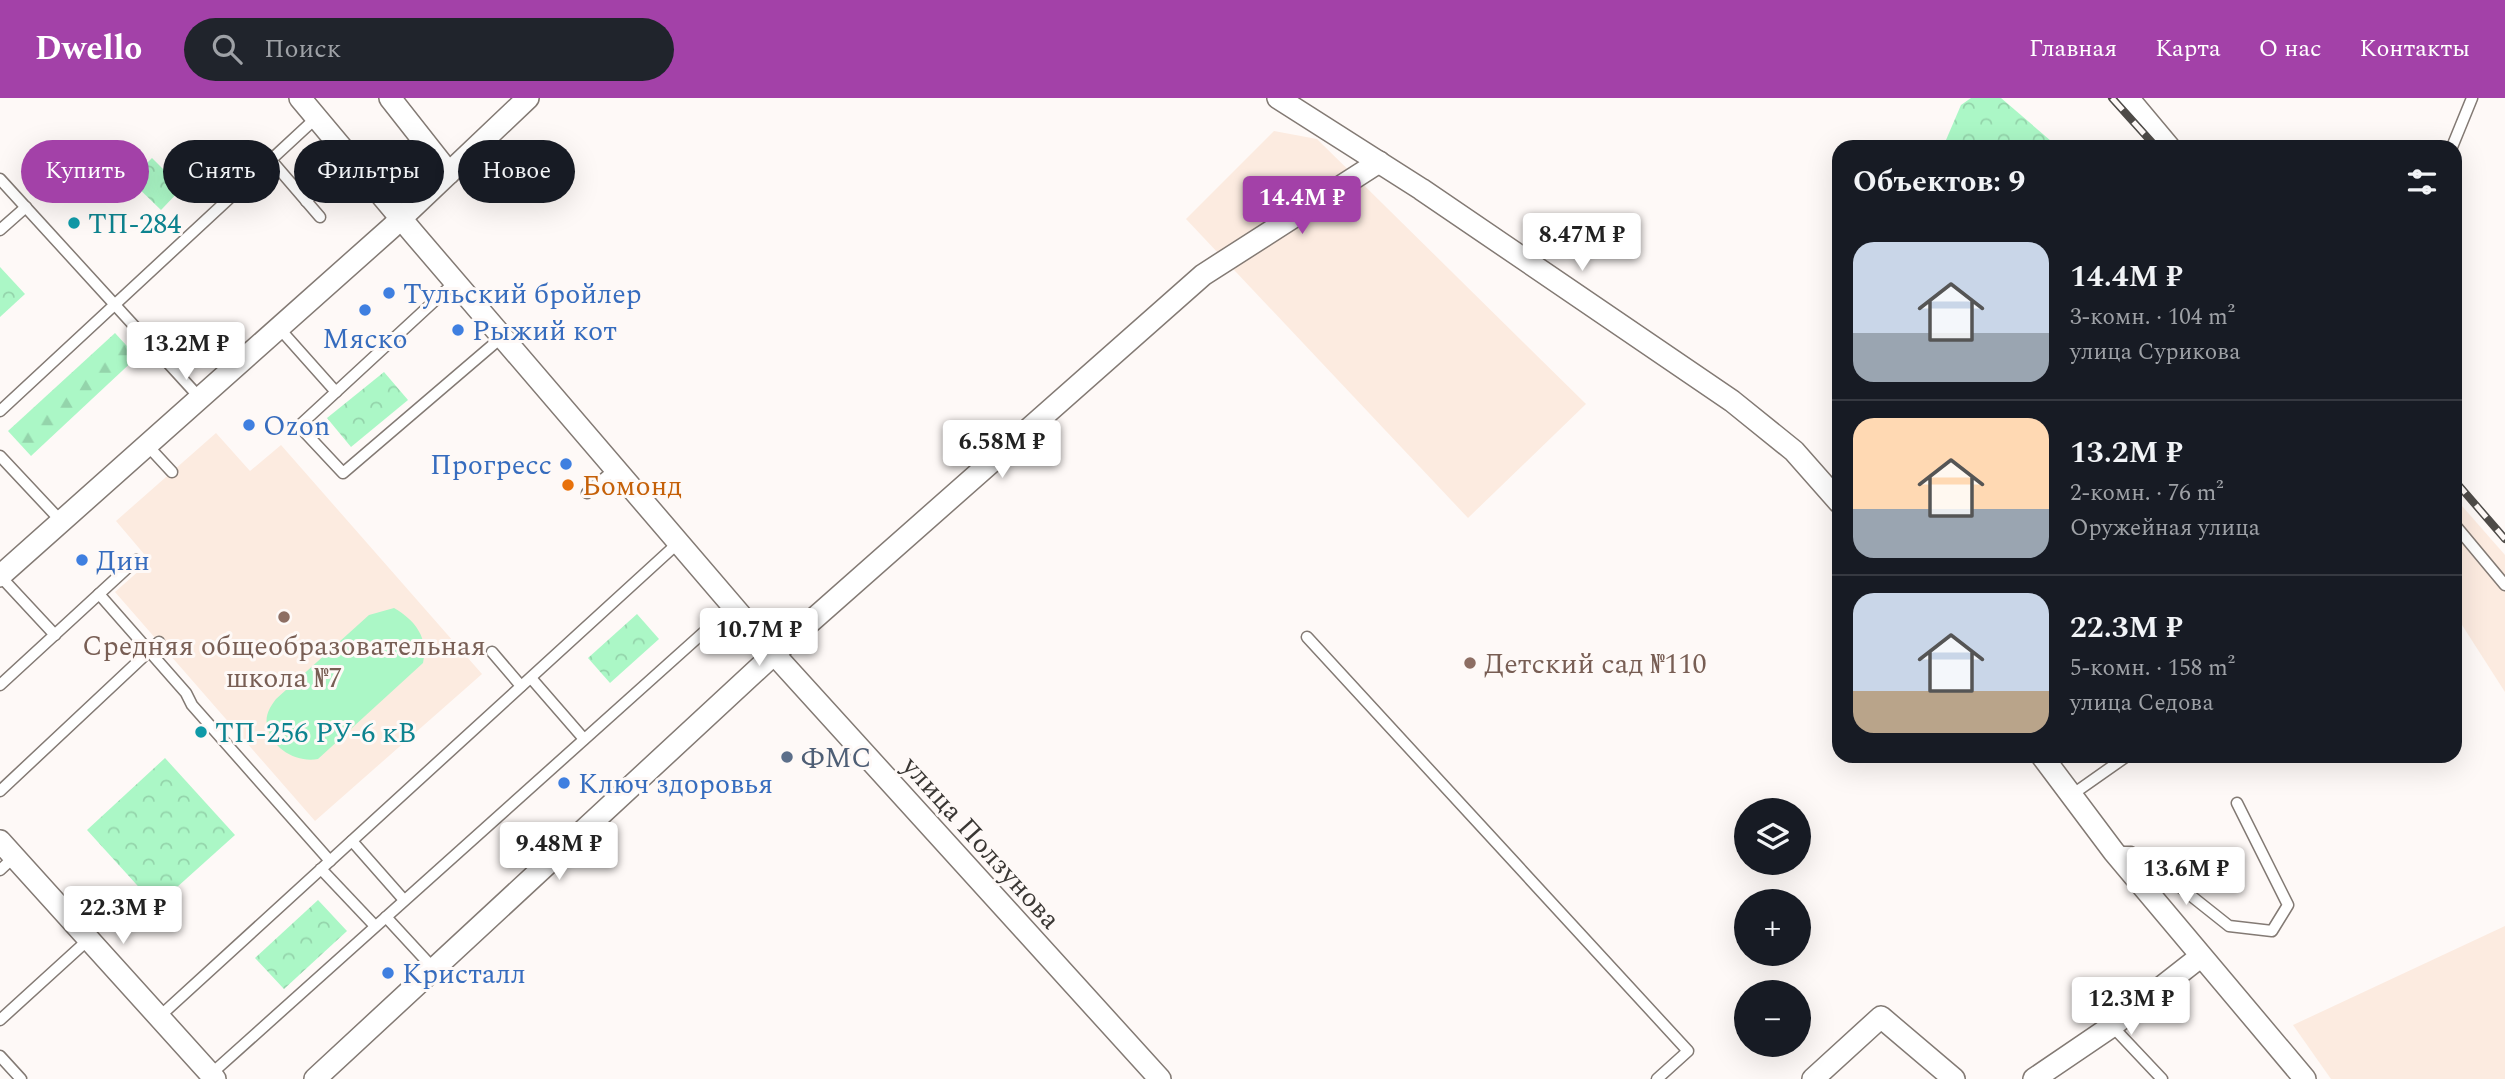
<!DOCTYPE html>
<html lang="ru">
<head>
<meta charset="utf-8">
<style>
	body { margin:0; font-family:Spectral,serif; background:#20242c; color:#f1f3f6; height:100vh; display:flex; flex-direction:column; font-size:26px; white-space:nowrap }
	* { box-sizing:border-box; margin:0 }
	p { font-size:23px; color:#9ea1a6 }
	.icon { flex:none; width:38px; height:38px; fill:none; stroke:currentColor; stroke-width:2; stroke-linecap:round; stroke-linejoin:round }
	.map { position:relative; flex:1; overflow:hidden }
	.sheet { position:absolute; left:1832px; top:42px; width:630px; height:623px; display:flex; flex-direction:column; background:#171b24; border-radius:21px; box-shadow:0 7px 28px #0002 }
	.sheet>* { flex:none }
	.top-card { position:absolute; left:21px; top:42px; width:665px; height:63px; display:flex; gap:14px }
	.buttons { position:absolute; left:1734px; top:700px; display:grid; gap:14px }
	.buttons a { display:grid; place-items:center; width:77px; height:77px; border-radius:50%; background:#171b24; box-shadow:0 7px 28px #0002; font-size:35px }
	.price { position:absolute; translate:-50% -60px; padding:0 16px; border-radius:7px; background:#fff; color:#222; font-size:23px; line-height:46px; filter:drop-shadow(0 2px 4px #0008) }
	.price::after { content:''; position:absolute; left:50%; top:42px; width:21px; height:16px; margin-left:-10px; background:inherit; clip-path:polygon(0 0,100% 0,50% 100%) }
	.price.on { background:#a341a8; color:#fff }
	ul { padding:0; list-style:none }
	li { display:flex; align-items:center; gap:21px; height:175px; padding:0 21px }
	li+li { border-top:2px solid #363941 }
	li span { display:grid; place-items:center; flex:none; width:196px; height:140px; border-radius:21px; color:#555 }
	li>.icon { margin-inline-start:auto }
	span .icon { width:84px; height:84px; fill:#fffc; stroke-width:1 }
	li b { font-size:30px }
	h2 { display:flex; justify-content:space-between; align-items:center; height:84px; padding:0 21px; font-size:30px }
	.tag { padding:0 24px; border-radius:32px; background:#171b24; box-shadow:0 7px 28px #0002; font-size:24px; line-height:63px }
	.tag.on { background:#a341a8; color:#fff }
	header { display:flex; align-items:center; gap:42px; box-sizing:border-box; height:98px; padding:0 35px; background:#a341a8; color:#fff }
	header strong { font-size:33px }
	nav { display:flex; gap:38px; margin-inline-start:auto; font-size:24px }
	.search { width:490px; height:63px; background:#20242c; display:flex; align-items:center; gap:18px; box-sizing:border-box; padding:0 24px; border-radius:38px; color:#9ea1a6; font-size:26px }
	.map>svg:first-child { display:block }
	.built { fill:#fcebe0 }
	.green { fill:#abf7c6 }
	.forest { fill:url(#forest-firs) }
	.park { fill:url(#park-crowns) }
	.lines { fill:none; stroke-linecap:round; stroke-linejoin:round }
	.service-casing { stroke:#837a74; stroke-width:13 }
	.minor-casing { stroke:#837a74; stroke-width:24 }
	.service { stroke:#fff; stroke-width:10 }
	.minor { stroke:#fff; stroke-width:21 }
	.rail-casing { stroke:#4e4b48; stroke-width:8 }
	.rail { stroke:#fef9f7; stroke-width:5; stroke-dasharray:16; stroke-linecap:butt }
	.culture-dot { fill:#0f9aa8; stroke:#fef9f7; stroke-width:2.5 }
	.shop-dot { fill:#3f7fe0; stroke:#fef9f7; stroke-width:2.5 }
	.food-dot { fill:#e8710a; stroke:#fef9f7; stroke-width:2.5 }
	.education-dot { fill:#8d6e63; stroke:#fef9f7; stroke-width:2.5 }
	.service-dot { fill:#5c6f8a; stroke:#fef9f7; stroke-width:2.5 }
	.labels { text-anchor:middle; stroke-width:6; stroke-linejoin:round; paint-order:stroke }
	.culture-label { font-size:28px; fill:#0d838f; stroke:#fef9f7; text-anchor:start }
	.shop-label { font-size:28px; fill:#366cbe; stroke:#fef9f7; text-anchor:start }
	.food-label { font-size:28px; fill:#c56008; stroke:#fef9f7; text-anchor:start }
	.education-label { font-size:28px; fill:#785e54; stroke:#fef9f7 }
	.service-label { font-size:28px; fill:#4e5e75; stroke:#fef9f7; text-anchor:start }
	.street-label { font-size:28px; fill:#3a3734; stroke:#fef9f7 }
</style>
</head>
<body>
<header>
<strong>Dwello</strong>
<div class="search"><svg class="icon" aria-label="search" viewBox="0 0 24 24"><circle cx="10" cy="10" r="6"/><path d="M15 15l6 6"/></svg>Поиск</div>
<nav><a>Главная</a><a>Карта</a><a>О нас</a><a>Контакты</a></nav>
</header>
<div class="map">
<svg width="2505" height="981" viewBox="0 0 2505 981">
	<defs>
		<pattern id="forest-firs" width="22" height="20" patternUnits="userSpaceOnUse" patternTransform="scale(1.75)"><rect width="22" height="20" fill="#abf7c6"/><path d="M5 1l3.5 6h-7zM16 11l3.5 6h-7z" fill="#94d4ab"/></pattern>
		<pattern id="park-crowns" width="20" height="18" patternUnits="userSpaceOnUse" patternTransform="scale(1.75)"><rect width="20" height="18" fill="#abf7c6"/><path d="M2 6a3 3 0 1 1 6 0M12 15a3 3 0 1 1 6 0" fill="none" stroke="#94d4ab"/></pattern>
	</defs>
	<rect width="100%" height="100%" fill="#fef9f7"/>
	<g class="built">
		<path d="M1274 33 1317 41 1586 306 1468 420 1186 121Z"/>
		<path d="M216 335 250 373 281 347 482 576 315 723 115 494 150 463 116 423Z"/>
		<path d="M2455 400 2505 457V594L2455 516Z"/>
		<path d="M2505 828V981H2331L2293 927Z"/>
	</g>
	<path class="green" d="M394 510C415 522 429 540 423 565L318 661C297 665 271 651 267 627 265 617 270 609 276 601L369 517Z"/>
	<path class="forest" d="M115 235 137 259 31 358 8 333Z"/>
	<g class="park">
		<path d="M1971 0H2001L2058 49H1943L1961 7Z"/>
		<path d="M152 60 182 90 161 112 130 82Z"/>
		<path d="M0 169 25 196 0 219Z"/>
		<path d="M384 274 408 302 351 349 327 320Z"/>
		<path d="M637 516 659 541 610 585 588 560Z"/>
		<path d="M165 660 235 737 156 808 87 732Z"/>
		<path d="M318 802 347 833 284 891 255 860Z"/>
	</g>
	<g class="lines">
		<defs>
			<g id="service">
				<path d="M2452 49 2472 0"/>
				<path d="M271 62 320 119"/>
				<path d="M331 79 351 61"/>
				<path d="M0 81 200 300"/>
				<path d="M306 103 320 90"/>
				<path d="M0 132 26 109"/>
				<path d="M455 184 299 328 343 375 502 239"/>
				<path d="M279 230 336 294"/>
				<path d="M0 313 316 20"/>
				<path d="M147 347 172 374"/>
				<path d="M0 358 61 423"/>
				<path d="M587 395 615 371"/>
				<path d="M2455 427 2505 487"/>
				<path d="M0 478 55 537"/>
				<path d="M99 496 186 595 192 607 330 763"/>
				<path d="M1307 539 1688 953 1657 981"/>
				<path d="M492 554 521 588"/>
				<path d="M531 580 584 641"/>
				<path d="M0 587 136 462"/>
				<path d="M0 693 159 544"/>
				<path d="M2073 696 2127 658"/>
				<path d="M352 743 404 802"/>
				<path d="M2116 754H2131L2151 766 2229 828 2272 833 2288 807 2237 705"/>
				<path d="M321 771 375 828"/>
				<path d="M0 772 14 759"/>
				<path d="M386 819 434 871"/>
				<path d="M159 919 678 445"/>
				<path d="M0 922 89 841"/>
				<path d="M2112 928 2162 981"/>
				<path d="M0 958 21 981"/>
				<path d="M211 976 733 508"/>
			</g>
			<g id="minor">
				<path d="M300 0 414 136 774 556 1160 981"/>
				<path d="M390 0 449 75"/>
				<path d="M1278 0 1421 91 1732 303 1794 353 1839 404"/>
				<path d="M2128 0 2169 49"/>
				<path d="M0 478 391 130 528 0"/>
				<path d="M2042 658 2114 754 2305 981"/>
				<path d="M0 743 215 981"/>
				<path d="M315 981 774 556 1203 177 1379 64"/>
				<path d="M1813 981 1881 919 1954 981"/>
				<path d="M2034 981 2112 928 2200 859"/>
			</g>
		</defs>
		<use href="#service" class="service-casing"/>
		<use href="#minor" class="minor-casing"/>
		<use href="#service" class="service"/>
		<use href="#minor" class="minor"/>
		<defs>
			<g id="rail">
				<path d="M2112 0 2156 49"/>
				<path d="M2455 383 2505 441"/>
			</g>
		</defs>
		<use href="#rail" class="rail-casing"/>
		<use href="#rail" class="rail"/>
	</g>
	<g class="culture-dot">
		<circle cx="74" cy="125" r="7"/>
		<circle cx="201" cy="634" r="7"/>
	</g>
	<g class="shop-dot">
		<circle cx="389" cy="195" r="7"/>
		<circle cx="365" cy="212" r="7"/>
		<circle cx="458" cy="232" r="7"/>
		<circle cx="249" cy="327" r="7"/>
		<circle cx="566" cy="366" r="7"/>
		<circle cx="82" cy="462" r="7"/>
		<circle cx="564" cy="685" r="7"/>
		<circle cx="388" cy="875" r="7"/>
	</g>
	<circle class="food-dot" cx="568" cy="387" r="7"/>
	<g class="education-dot">
		<circle cx="284" cy="519" r="7"/>
		<circle cx="1470" cy="565" r="7"/>
	</g>
	<circle class="service-dot" cx="787" cy="659" r="7"/>
	<g class="labels">
		<g class="culture-label">
			<text x="88" y="135">ТП-284</text>
			<text x="215" y="644">ТП-256 РУ-6 кВ</text>
		</g>
		<g class="shop-label">
			<text x="403" y="205">Тульский бройлер</text>
			<text x="472" y="242">Рыжий кот</text>
			<text x="365" y="250" text-anchor="middle">Мяско</text>
			<text x="263" y="337">Ozon</text>
			<text x="552" y="376" text-anchor="end">Прогресс</text>
			<text x="96" y="472">Дин</text>
			<text x="578" y="695">Ключ здоровья</text>
			<text x="402" y="885">Кристалл</text>
		</g>
		<g class="food-label">
			<text x="582" y="397">Бомонд</text>
		</g>
		<g class="education-label">
			<text x="284" y="557">Средняя общеобразовательная<tspan x="284" dy="32">школа №7</tspan></text>
			<text x="1484" y="575" text-anchor="start">Детский сад №110</text>
		</g>
		<g class="service-label">
			<text x="801" y="669">ФМС</text>
		</g>
		<g class="street-label">
			<text transform="translate(982 744) rotate(48)" y="10">улица Ползунова</text>
		</g>
	</g>
</svg>
<div class="buttons">
<a><svg class="icon" aria-label="layers" viewBox="0 0 24 24"><path d="M12 4l9 5-9 5-9-5zM3 14l9 5 9-5"/></svg></a>
<a>+</a>
<a>−</a>
</div>
<b class="price on" style="left:1302px;top:138px">14.4M ₽</b>
<b class="price" style="left:1582px;top:175px">8.47M ₽</b>
<b class="price" style="left:186px;top:284px">13.2M ₽</b>
<b class="price" style="left:1002px;top:382px">6.58M ₽</b>
<b class="price" style="left:759px;top:570px">10.7M ₽</b>
<b class="price" style="left:559px;top:784px">9.48M ₽</b>
<b class="price" style="left:2186px;top:809px">13.6M ₽</b>
<b class="price" style="left:123px;top:848px">22.3M ₽</b>
<b class="price" style="left:2131px;top:939px">12.3M ₽</b>
<div class="top-card">
<a class="tag on">Купить</a>
<a class="tag">Снять</a>
<a class="tag">Фильтры</a>
<a class="tag">Новое</a>
</div>
<section class="sheet">
<h2>Объектов: 9<svg class="icon" aria-label="filters" viewBox="0 0 24 24"><path d="M4 7h16M4 17h16"/><circle cx="9" cy="7" r="2"/><circle cx="15" cy="17" r="2"/></svg></h2>
<ul>
<li><span style="background:linear-gradient(#c9d6e8 65%,#9aa5b1 0)"><svg class="icon" aria-label="home" viewBox="0 0 24 24"><path d="M3 11l9-7 9 7M6 9v11h12V9"/></svg></span><div><b>14.4M ₽</b><p>3-комн. · 104 m²</p><p>улица Сурикова</p></div></li>
<li><span style="background:linear-gradient(#ffd9b3 65%,#9aa5b1 0)"><svg class="icon" aria-label="home" viewBox="0 0 24 24"><path d="M3 11l9-7 9 7M6 9v11h12V9"/></svg></span><div><b>13.2M ₽</b><p>2-комн. · 76 m²</p><p>Оружейная улица</p></div></li>
<li><span style="background:linear-gradient(#c9d6e8 70%,#b9a48a 0)"><svg class="icon" aria-label="home" viewBox="0 0 24 24"><path d="M3 11l9-7 9 7M6 9v11h12V9"/></svg></span><div><b>22.3M ₽</b><p>5-комн. · 158 m²</p><p>улица Седова</p></div></li>
</ul>
</section>
</div>
</body>
</html>
